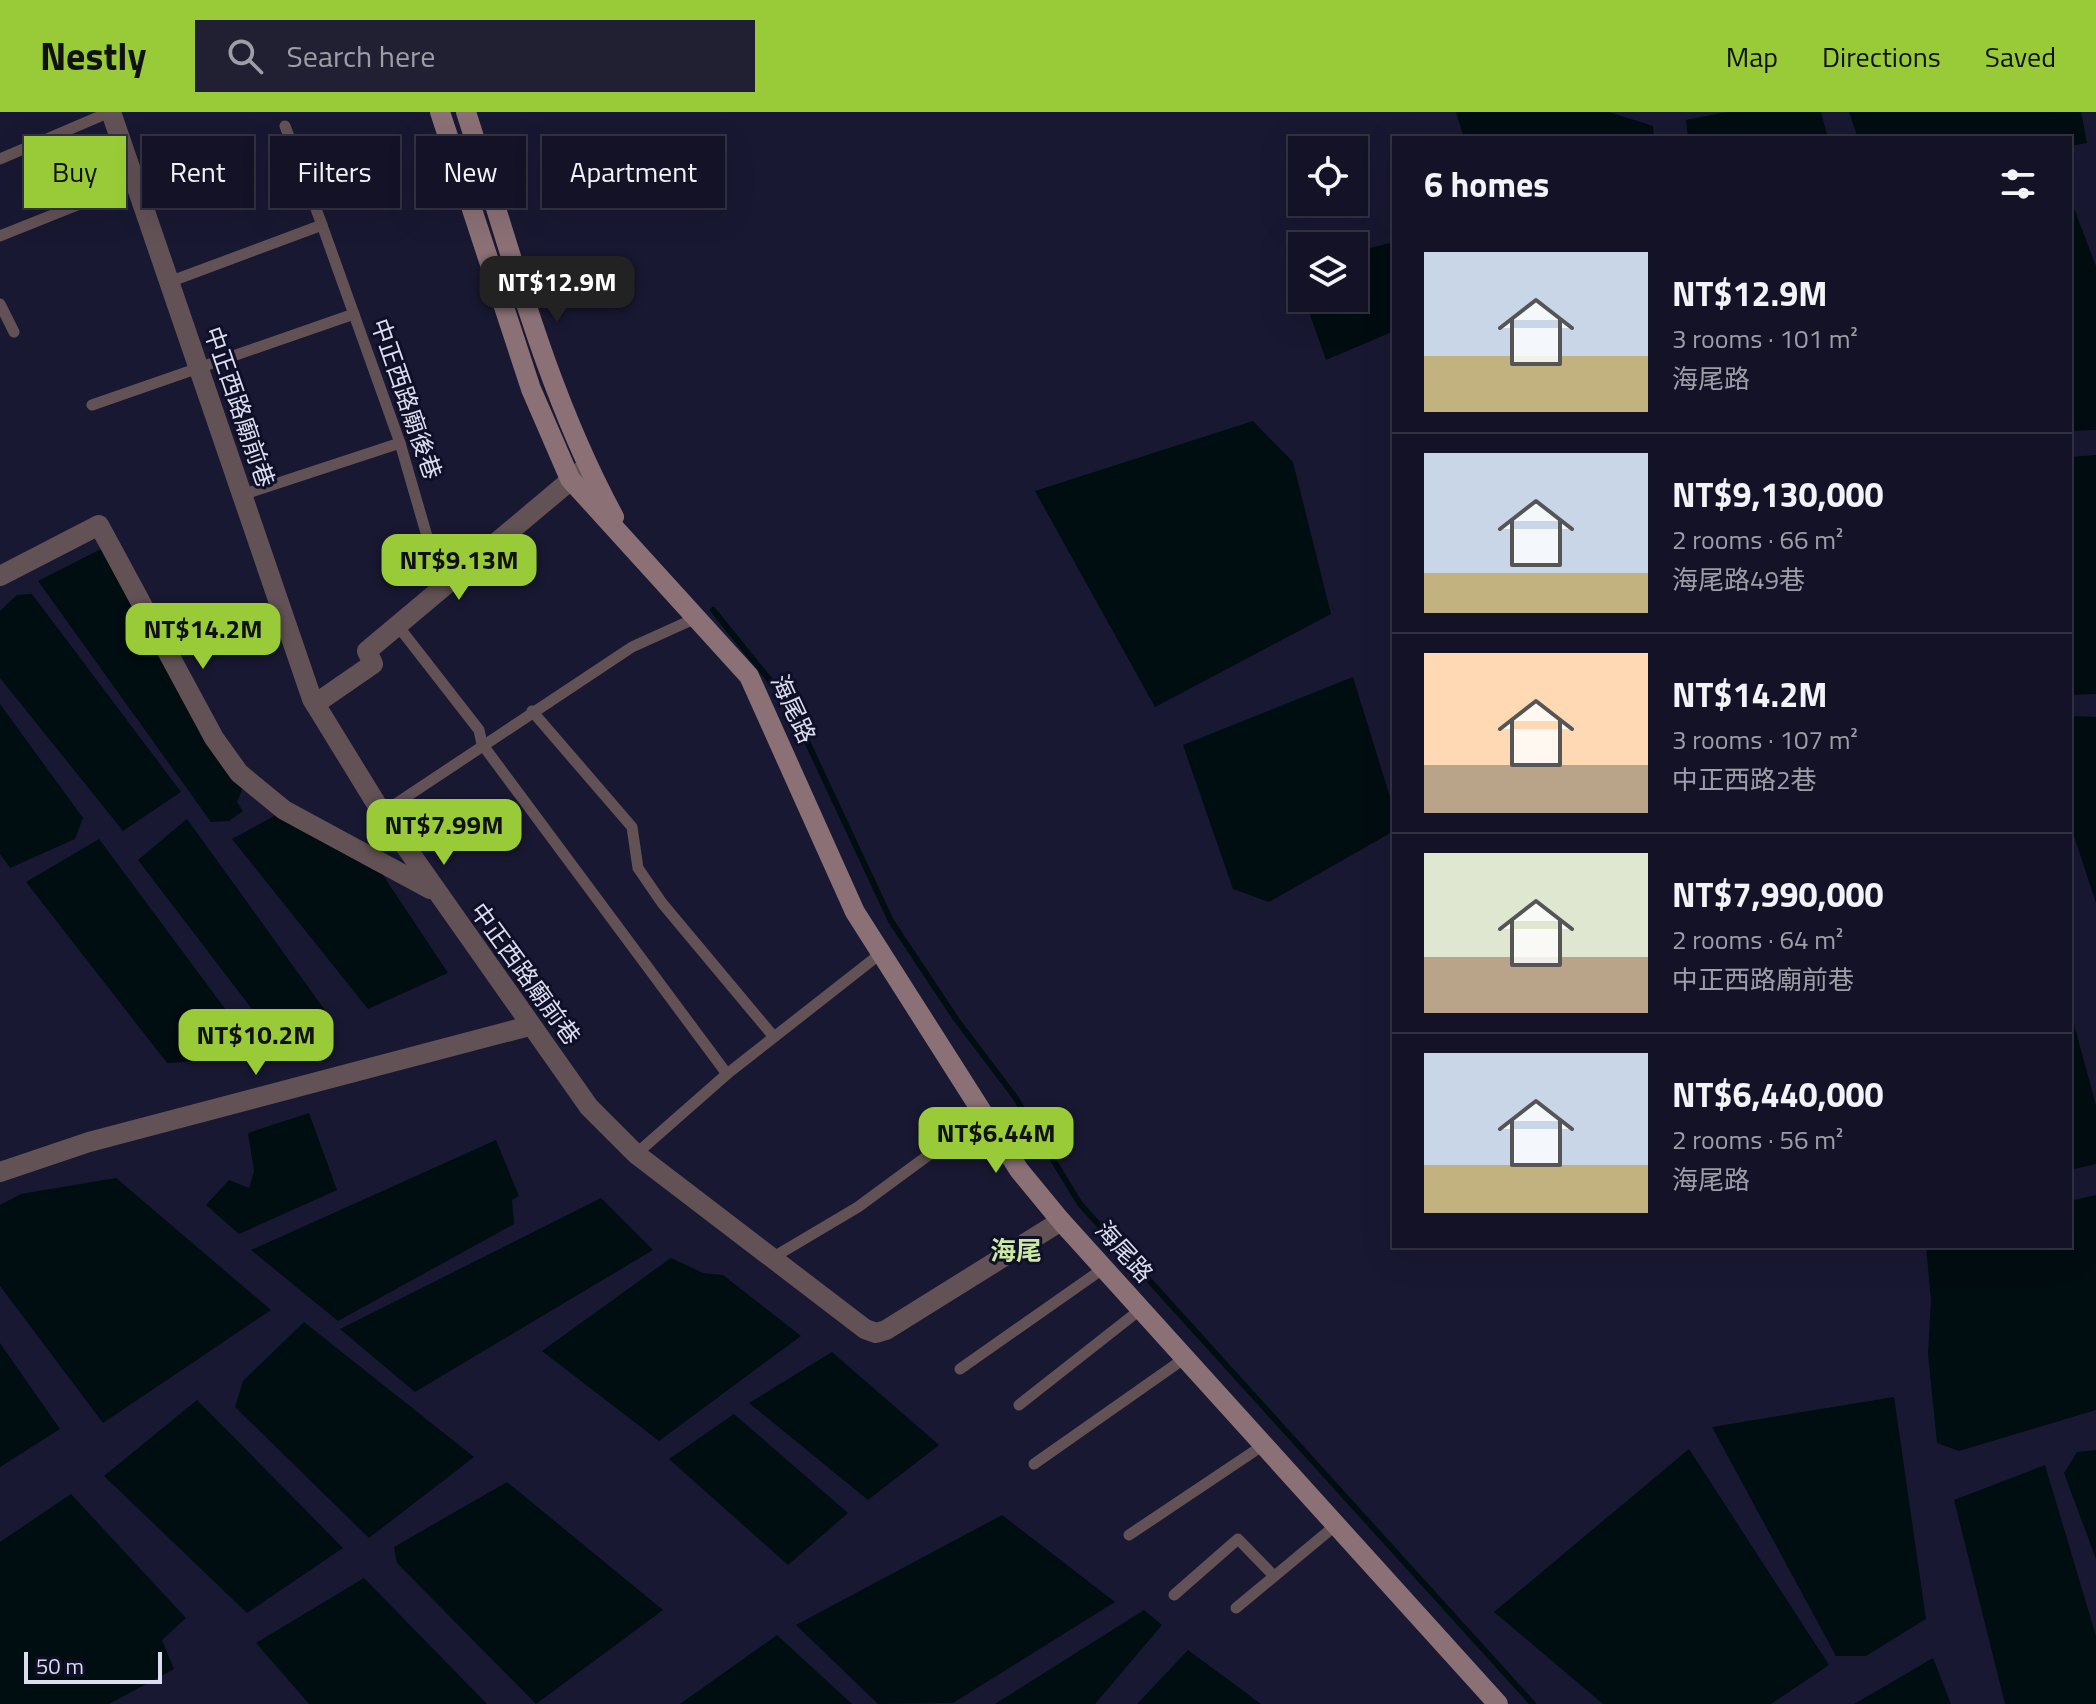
<!DOCTYPE html>
<html lang="en">
<head>
<meta charset="utf-8">
<style>
	body { margin:0; font-family:"Titillium Web","Noto Sans TC",sans-serif; background:#202032; color:#f1f3f6; height:100vh; display:flex; flex-direction:column; font-size:30px; white-space:nowrap }
	* { box-sizing:border-box; margin:0 }
	p { font-size:26px; color:#9d9ea7 }
	.icon { flex:none; width:44px; height:44px; fill:none; stroke:currentColor; stroke-width:2; stroke-linecap:round; stroke-linejoin:round }
	.map { position:relative; flex:1; overflow:hidden }
	.sheet { position:absolute; left:1392px; top:24px; width:680px; height:1112px; display:flex; flex-direction:column; background:#131226; border-radius:0px; box-shadow:0 8px 32px #0002,0 0 0 2px #323243 }
	.sheet>* { flex:none }
	.guide { position:absolute; left:24px; top:24px; width:760px; height:72px; display:flex; gap:16px }
	.buttons { position:absolute; left:1288px; top:24px; display:grid; gap:16px }
	.buttons a { display:grid; place-items:center; width:80px; height:80px; border-radius:0px; background:#131226; box-shadow:0 8px 32px #0002,0 0 0 2px #323243; font-size:40px }
	.scale { position:absolute; left:24px; bottom:20px; width:138px; box-sizing:border-box; padding-left:8px; border:4px solid #dcdef0; border-top:0; font-size:22px; line-height:28px; white-space:nowrap; color:#dcdef0; -webkit-text-stroke:6px #100f28; paint-order:stroke }
	.price { position:absolute; translate:-50% -68px; padding:0 18px; border-radius:16px; background:#98cb37; color:#111; font-size:26px; line-height:52px; filter:drop-shadow(0 2px 4px #0008) }
	.price::after { content:''; position:absolute; left:50%; top:48px; width:24px; height:18px; margin-left:-12px; background:inherit; clip-path:polygon(0 0,100% 0,50% 100%) }
	.price.selected { background:#222; color:#fff }
	ul { padding:0; list-style:none }
	li { display:flex; align-items:center; gap:24px; height:200px; padding:0 32px }
	li+li { border-top:2px solid #323243 }
	li span { display:grid; place-items:center; flex:none; width:224px; height:160px; border-radius:0px; color:#555 }
	li>.icon { margin-inline-start:auto }
	span .icon { width:96px; height:96px; fill:#fffc; stroke-width:1 }
	li b { font-size:34px }
	h2 { display:flex; justify-content:space-between; align-items:center; height:96px; padding:0 32px; font-size:34px }
	.tag { padding:0 28px; border-radius:0px; background:#131226; box-shadow:0 8px 32px #0002,0 0 0 2px #323243; font-size:28px; line-height:72px }
	.tag.selected { background:#98cb37; color:#111 }
	header { display:flex; align-items:center; gap:48px; box-sizing:border-box; height:112px; padding:0 40px; background:#98cb37; color:#111 }
	header strong { font-size:38px }
	nav { display:flex; gap:44px; margin-inline-start:auto; font-size:28px }
	.search { width:560px; height:72px; background:#202032; display:flex; align-items:center; gap:20px; box-sizing:border-box; padding:0 28px; border-radius:0px; color:#9d9ea7; font-size:30px }
	.map>svg:first-child { display:block }
	.water { fill:#000d11 }
	.lines { fill:none; stroke-linecap:round; stroke-linejoin:round }
	.stream { stroke:#000d11; stroke-width:6 }
	.lane { stroke:#635255; stroke-width:11 }
	.street { stroke:#635255; stroke-width:20 }
	.secondary { stroke:#8b7176; stroke-width:20 }
	.labels { text-anchor:middle; stroke-width:6; stroke-linejoin:round; paint-order:stroke }
	.street-label { font-size:24px; fill:#dcdef0; stroke:#100f28 }
	.neighbourhood-label { font-size:26px; font-weight:bold; fill:#cae9a1; stroke:#100f28 }
</style>
</head>
<body>
<header>
<strong>Nestly</strong>
<div class="search"><svg class="icon" aria-label="search" viewBox="0 0 24 24"><circle cx="10" cy="10" r="6"/><path d="M15 15l6 6"/></svg>Search here</div>
<nav><a>Map</a><a>Directions</a><a>Saved</a></nav>
</header>
<div class="map">
<svg width="2096" height="1592" viewBox="0 0 2096 1592">
	<rect width="100%" height="100%" fill="#191832"/>
	<g class="water">
		<path d="M1456 0H1609L1653 14 1654 26H1464Z"/>
		<path d="M1726 0H1821L1828 26H1688L1686 8Z"/>
		<path d="M1849 0H2081L2087 31 2070 34V26H1858Z"/>
		<path d="M2070 86 2096 154V318L2070 319Z"/>
		<path d="M1394 130V219L1326 248 1304 186H1354V140Z"/>
		<path d="M1253 309 1293 350 1331 502 1155 595 1035 379Z"/>
		<path d="M2096 343V582L2070 583V345Z"/>
		<path d="M101 437 197 608 245 670 237 690 243 699 229 709 211 710 38 469Z"/>
		<path d="M32 482 181 680 123 719 0 566V499L17 483Z"/>
		<path d="M1353 565 1394 698V719L1269 790 1233 777 1183 633Z"/>
		<path d="M0 592 83 706 75 727 10 756 0 742Z"/>
		<path d="M2070 604 2096 605V791L2070 712Z"/>
		<path d="M280 701 371 745 448 861 368 897 232 727Z"/>
		<path d="M187 707 327 901H255L138 748Z"/>
		<path d="M99 727 249 929 228 947 167 951 26 770Z"/>
		<path d="M2070 898 2096 993V1052L2070 1058Z"/>
		<path d="M309 1001 337 1078 239 1122 206 1093 229 1068 249 1076 254 1059 248 1021Z"/>
		<path d="M496 1028 519 1084 512 1088 514 1112 338 1209 251 1138Z"/>
		<path d="M116 1066 271 1198 103 1311 0 1174V1093L21 1082Z"/>
		<path d="M2096 1083V1298L1959 1339 1937 1331 1928 1242 1931 1188 1926 1134H2070V1089Z"/>
		<path d="M601 1086 653 1138 415 1280 340 1217Z"/>
		<path d="M671 1146 703 1161 723 1163 801 1224 659 1329 542 1239Z"/>
		<path d="M304 1210 474 1345 369 1426 235 1295 243 1269Z"/>
		<path d="M0 1231 60 1317 0 1355Z"/>
		<path d="M832 1240 939 1333 868 1388 749 1291Z"/>
		<path d="M1894 1285 1926 1507 1866 1544H1836L1712 1315Z"/>
		<path d="M197 1288 343 1436 247 1501 104 1364Z"/>
		<path d="M734 1302 848 1401 788 1453 669 1347Z"/>
		<path d="M1689 1337 1829 1553 1771 1592H1603L1494 1500Z"/>
		<path d="M2096 1338V1447L2064 1361 2077 1340Z"/>
		<path d="M2045 1353 2096 1524V1592H2005L1954 1388Z"/>
		<path d="M507 1370 663 1498 536 1592 397 1451 394 1435Z"/>
		<path d="M71 1382 186 1506 162 1528 174 1557 109 1592H0V1430Z"/>
		<path d="M1002 1403 1115 1490 953 1591 878 1592 796 1513Z"/>
		<path d="M364 1466 487 1592H309L256 1531Z"/>
		<path d="M1144 1498 1162 1513 1095 1592H995Z"/>
		<path d="M777 1523 852 1592H680Z"/>
		<path d="M1188 1538 1261 1592H1137Z"/>
		<path d="M1933 1546 1951 1592H1854Z"/>
	</g>
	<g class="lines">
		<path class="stream" d="M713 498 790 593 891 809 956 907 1015 985 1080 1092 1533 1592"/>
		<g class="lane">
			<path d="M0 47 110 0"/>
			<path d="M322 113 400 331 442 476"/>
			<path d="M0 124 135 70"/>
			<path d="M169 170 322 113 285 14"/>
			<path d="M0 192 14 220"/>
			<path d="M92 293 354 202"/>
			<path d="M242 383 400 331"/>
			<path d="M398 514 479 618 482 632 727 962"/>
			<path d="M532 599 632 715 638 756 662 791 774 925"/>
			<path d="M382 701 632 535 696 506"/>
			<path d="M636 1042 727 962 880 842"/>
			<path d="M772 1146 858 1095 983 1003"/>
			<path d="M960 1257 1104 1156"/>
			<path d="M1019 1293 1141 1197"/>
			<path d="M1034 1352 1185 1246"/>
			<path d="M1129 1423 1265 1332"/>
			<path d="M1174 1483 1238 1427 1274 1464"/>
			<path d="M1236 1496 1336 1413"/>
		</g>
		<g class="street">
			<path d="M111 0 312 587 382 701 589 995 636 1042 865 1217 876 1221 886 1218 1061 1109"/>
			<path d="M0 464 99 413 214 626 239 661 284 698 430 777"/>
			<path d="M315 592 373 552 367 539 584 357"/>
			<path d="M0 1060 89 1030 529 914"/>
		</g>
		<g class="secondary">
			<path d="M440 0 531 277 570 367 749 564 855 800 1019 1058 1061 1109 1498 1592"/>
			<path d="M466 0C510 136 545 278 614 405"/>
		</g>
	</g>
	<g class="labels">
		<g class="street-label">
			<text transform="translate(406 287) rotate(71)" y="8">中正西路廟後巷</text>
			<text transform="translate(239 295) rotate(71)" y="8">中正西路廟前巷</text>
			<text transform="translate(793 597) rotate(65)" y="8">海尾路</text>
			<text transform="translate(525 862) rotate(54)" y="8">中正西路廟前巷</text>
			<text transform="translate(1124 1140) rotate(48)" y="8">海尾路</text>
		</g>
		<g class="neighbourhood-label">
			<text x="1016" y="1148">海尾</text>
		</g>
	</g>
</svg>
<div class="buttons">
<a><svg class="icon" aria-label="locate" viewBox="0 0 24 24"><circle cx="12" cy="12" r="6"/><path d="M12 2v4M12 18v4M2 12h4M18 12h4"/></svg></a>
<a><svg class="icon" aria-label="layers" viewBox="0 0 24 24"><path d="M12 4l9 5-9 5-9-5zM3 14l9 5 9-5"/></svg></a>
</div>
<div class="scale">50 m</div>
<b class="price selected" style="left:557px;top:212px">NT$12.9M</b>
<b class="price" style="left:459px;top:490px">NT$9.13M</b>
<b class="price" style="left:203px;top:559px">NT$14.2M</b>
<b class="price" style="left:444px;top:755px">NT$7.99M</b>
<b class="price" style="left:256px;top:965px">NT$10.2M</b>
<b class="price" style="left:996px;top:1063px">NT$6.44M</b>
<div class="guide">
<a class="tag selected">Buy</a>
<a class="tag">Rent</a>
<a class="tag">Filters</a>
<a class="tag">New</a>
<a class="tag">Apartment</a>
</div>
<section class="sheet">
<h2>6 homes<svg class="icon" aria-label="filters" viewBox="0 0 24 24"><path d="M4 7h16M4 17h16"/><circle cx="9" cy="7" r="2"/><circle cx="15" cy="17" r="2"/></svg></h2>
<ul>
<li><span style="background:linear-gradient(#c9d6e8 65%,#c2b280 0)"><svg class="icon" aria-label="home" viewBox="0 0 24 24"><path d="M3 11l9-7 9 7M6 9v11h12V9"/></svg></span><div><b>NT$12.9M</b><p>3 rooms · 101 m²</p><p>海尾路</p></div></li>
<li><span style="background:linear-gradient(#c9d6e8 75%,#c2b280 0)"><svg class="icon" aria-label="home" viewBox="0 0 24 24"><path d="M3 11l9-7 9 7M6 9v11h12V9"/></svg></span><div><b>NT$9,130,000</b><p>2 rooms · 66 m²</p><p>海尾路49巷</p></div></li>
<li><span style="background:linear-gradient(#ffd9b3 70%,#b9a48a 0)"><svg class="icon" aria-label="home" viewBox="0 0 24 24"><path d="M3 11l9-7 9 7M6 9v11h12V9"/></svg></span><div><b>NT$14.2M</b><p>3 rooms · 107 m²</p><p>中正西路2巷</p></div></li>
<li><span style="background:linear-gradient(#dfe7d0 65%,#b9a48a 0)"><svg class="icon" aria-label="home" viewBox="0 0 24 24"><path d="M3 11l9-7 9 7M6 9v11h12V9"/></svg></span><div><b>NT$7,990,000</b><p>2 rooms · 64 m²</p><p>中正西路廟前巷</p></div></li>
<li><span style="background:linear-gradient(#c9d6e8 70%,#c2b280 0)"><svg class="icon" aria-label="home" viewBox="0 0 24 24"><path d="M3 11l9-7 9 7M6 9v11h12V9"/></svg></span><div><b>NT$6,440,000</b><p>2 rooms · 56 m²</p><p>海尾路</p></div></li>
</ul>
</section>
</div>
</body>
</html>
